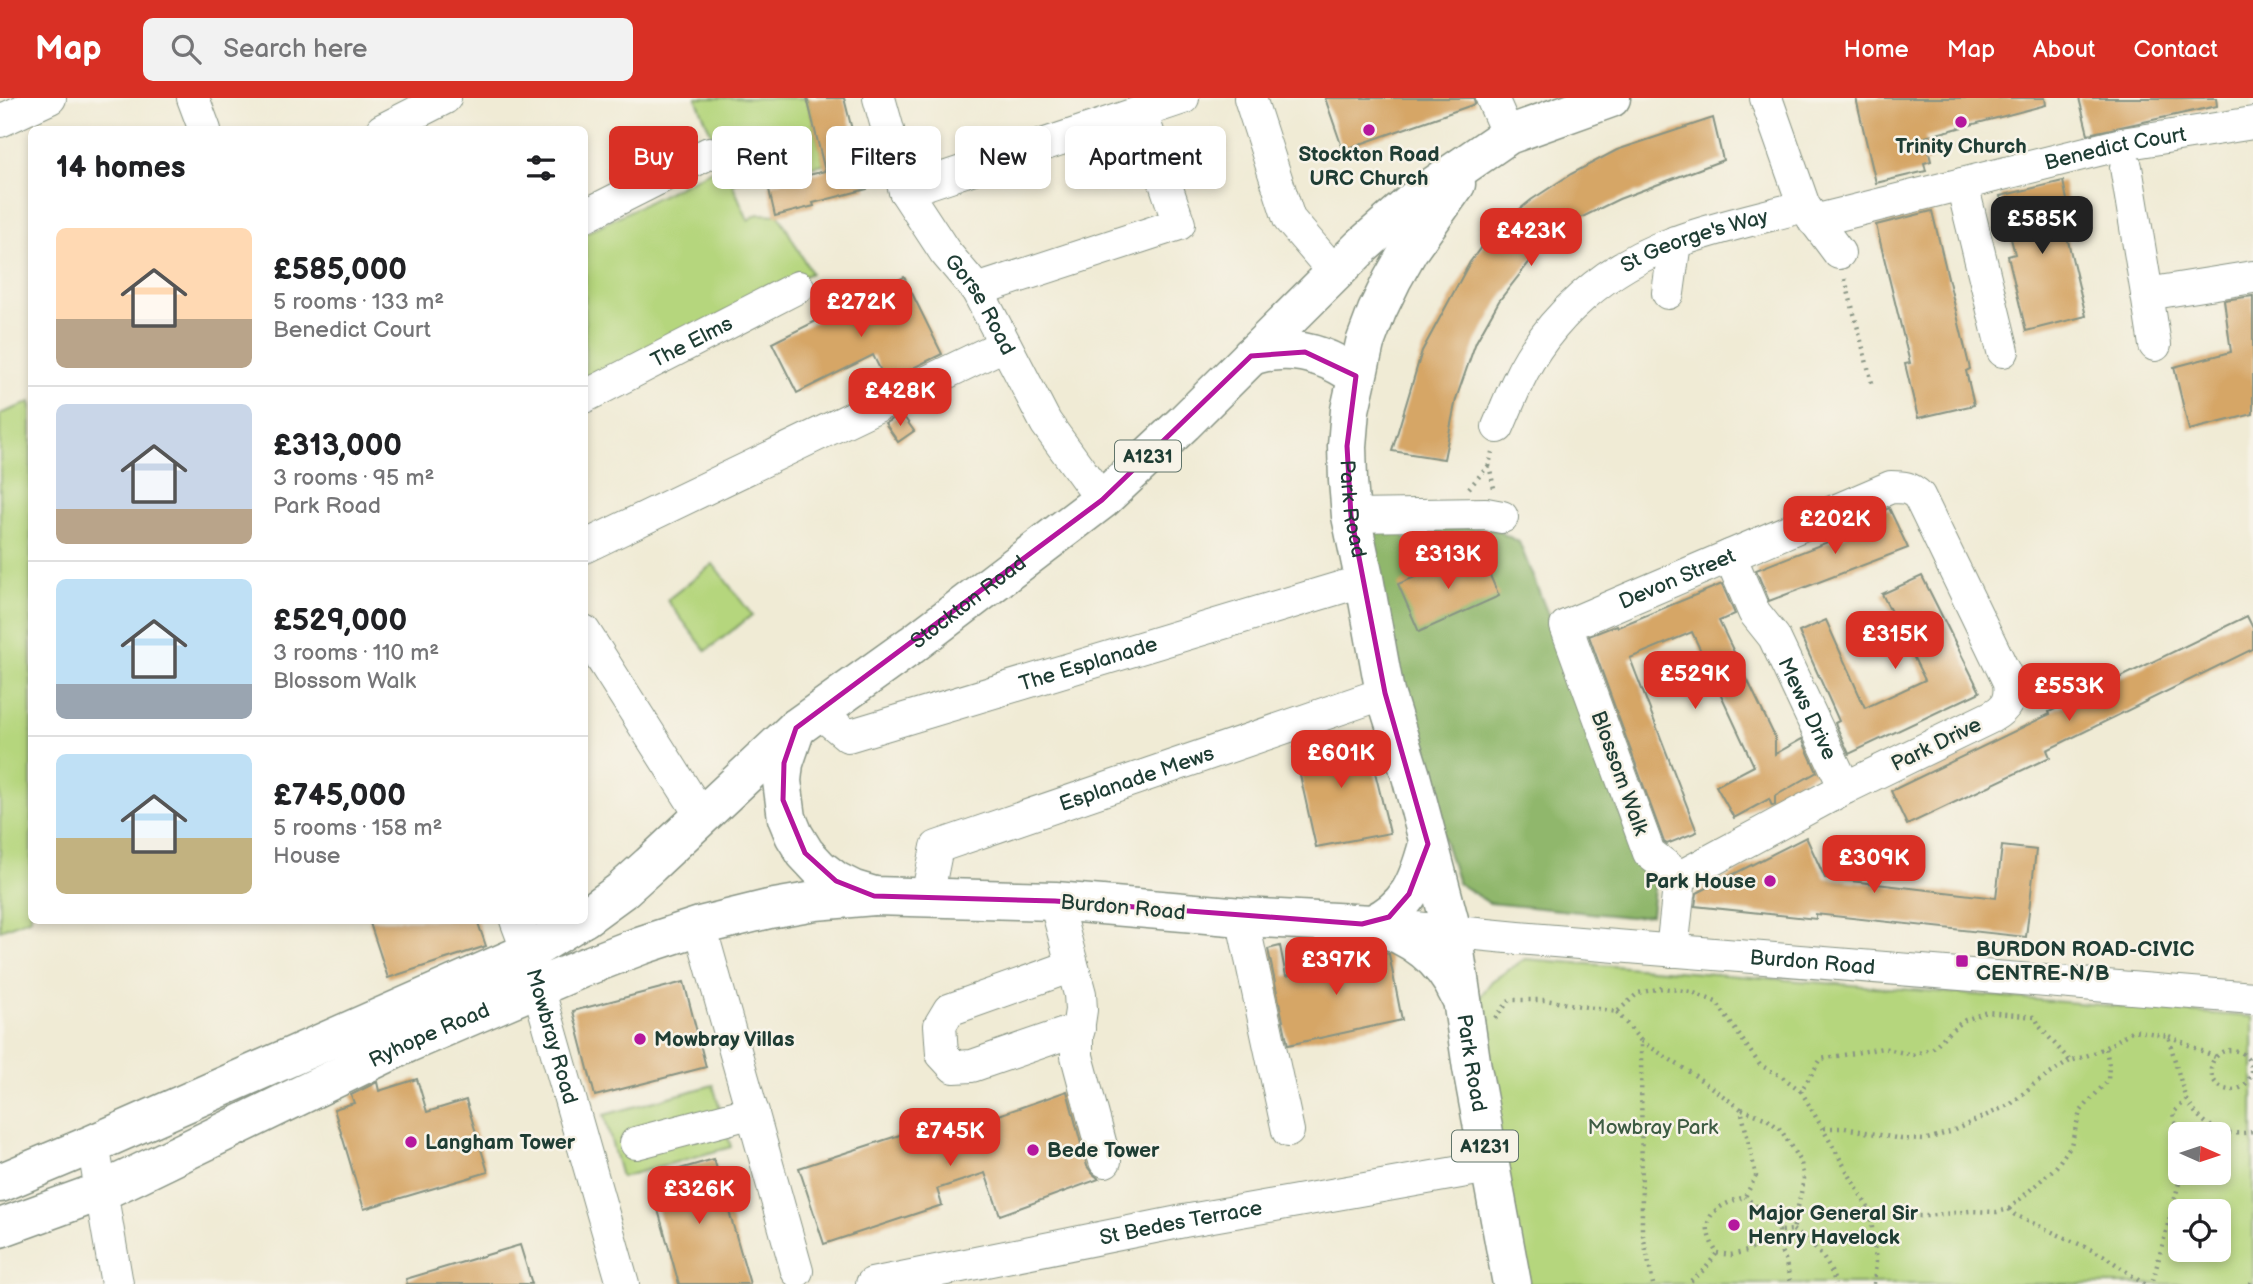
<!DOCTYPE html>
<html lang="en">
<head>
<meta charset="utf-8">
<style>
	body { margin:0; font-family:"Balsamiq Sans",sans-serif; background:#f2f2f2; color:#202124; height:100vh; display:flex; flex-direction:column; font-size:26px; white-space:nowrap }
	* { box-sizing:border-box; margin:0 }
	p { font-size:23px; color:#757577 }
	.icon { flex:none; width:38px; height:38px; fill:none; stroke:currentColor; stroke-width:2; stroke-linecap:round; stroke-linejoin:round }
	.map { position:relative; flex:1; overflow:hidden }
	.details { position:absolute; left:28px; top:28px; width:560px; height:798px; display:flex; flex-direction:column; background:#fff; border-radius:10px; box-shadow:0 4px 10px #0003 }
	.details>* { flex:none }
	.top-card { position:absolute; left:609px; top:28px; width:665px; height:63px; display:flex; gap:14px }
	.needle { width:46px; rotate:93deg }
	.fabs { position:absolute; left:2168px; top:1024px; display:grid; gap:14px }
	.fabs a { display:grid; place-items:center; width:63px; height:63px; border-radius:10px; background:#fff; box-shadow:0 4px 10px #0003; font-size:35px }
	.price { position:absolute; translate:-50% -60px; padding:0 16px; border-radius:14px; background:#d93025; color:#fff; font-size:23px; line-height:46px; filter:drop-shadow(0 2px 4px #0008) }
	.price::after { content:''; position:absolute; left:50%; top:42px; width:21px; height:16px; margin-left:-10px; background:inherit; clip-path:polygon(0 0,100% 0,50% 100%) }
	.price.current { background:#222; color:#fff }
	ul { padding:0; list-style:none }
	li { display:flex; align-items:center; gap:21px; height:175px; padding:0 28px }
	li+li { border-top:2px solid #e0e0e0 }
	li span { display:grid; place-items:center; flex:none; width:196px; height:140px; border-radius:10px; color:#555 }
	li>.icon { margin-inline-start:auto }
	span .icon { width:84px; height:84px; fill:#fffc; stroke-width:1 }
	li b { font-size:30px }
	h2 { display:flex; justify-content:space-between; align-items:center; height:84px; padding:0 28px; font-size:30px }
	.chip { padding:0 24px; border-radius:10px; background:#fff; box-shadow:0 4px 10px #0003; font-size:24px; line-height:63px }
	.chip.current { background:#d93025; color:#fff }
	header { display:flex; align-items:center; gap:42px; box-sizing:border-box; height:98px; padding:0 35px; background:#d93025; color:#fff }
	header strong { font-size:33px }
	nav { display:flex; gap:38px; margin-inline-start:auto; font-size:24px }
	.search { width:490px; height:63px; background:#f2f2f2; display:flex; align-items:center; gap:18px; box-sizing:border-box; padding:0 24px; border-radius:10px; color:#757577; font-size:26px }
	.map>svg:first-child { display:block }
	.green { fill:#b5d67d; stroke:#6a8a58; stroke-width:2; fill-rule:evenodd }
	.forest { fill:#90b76c; stroke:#587a50; stroke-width:2 }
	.building { fill:#d6a666 }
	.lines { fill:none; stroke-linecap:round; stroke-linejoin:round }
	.minor-casing { stroke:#889484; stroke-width:34 }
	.major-casing { stroke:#889484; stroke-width:41 }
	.highway-casing { stroke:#889484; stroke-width:41 }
	.path { stroke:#889484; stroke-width:4.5; stroke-dasharray:2 5; stroke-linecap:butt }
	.minor { stroke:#fff; stroke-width:32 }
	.major { stroke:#fff; stroke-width:38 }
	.highway { stroke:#fff; stroke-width:38 }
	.marked { fill:none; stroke:#b5179e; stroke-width:5; stroke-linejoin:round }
	.poi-dot { fill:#b5179e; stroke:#f7f3e8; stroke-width:2.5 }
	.labels { text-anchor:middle; stroke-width:5; stroke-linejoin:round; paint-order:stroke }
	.shield { fill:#f7f3e8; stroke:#60746a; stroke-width:2 }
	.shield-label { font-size:19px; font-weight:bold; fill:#1f3d34 }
	.poi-label { font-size:21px; font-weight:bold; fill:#1f3d34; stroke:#f7f3e8; text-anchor:start }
	.street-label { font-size:21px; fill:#1f3d34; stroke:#f7f3e8 }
	.park-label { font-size:21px; fill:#3d5c43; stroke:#f7f3e8 }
</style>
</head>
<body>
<header>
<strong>Map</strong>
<div class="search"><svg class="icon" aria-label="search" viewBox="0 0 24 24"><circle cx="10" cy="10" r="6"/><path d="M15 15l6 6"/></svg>Search here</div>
<nav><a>Home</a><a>Map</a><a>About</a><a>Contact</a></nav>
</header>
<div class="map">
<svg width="2253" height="1186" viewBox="0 0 2253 1186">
	<rect width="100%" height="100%" fill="#f7f3e8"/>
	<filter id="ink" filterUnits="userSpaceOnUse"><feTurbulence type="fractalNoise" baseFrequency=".0143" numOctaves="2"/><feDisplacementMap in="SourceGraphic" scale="14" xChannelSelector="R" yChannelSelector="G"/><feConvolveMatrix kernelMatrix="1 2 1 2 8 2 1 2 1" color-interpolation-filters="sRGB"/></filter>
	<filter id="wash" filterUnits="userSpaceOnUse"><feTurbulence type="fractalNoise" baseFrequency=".00686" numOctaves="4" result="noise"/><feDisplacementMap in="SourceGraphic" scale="28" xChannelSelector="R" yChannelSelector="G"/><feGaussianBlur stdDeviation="1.57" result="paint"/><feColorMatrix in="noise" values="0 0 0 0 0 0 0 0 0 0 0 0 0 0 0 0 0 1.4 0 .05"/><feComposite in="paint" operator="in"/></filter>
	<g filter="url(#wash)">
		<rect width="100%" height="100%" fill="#f0ebd5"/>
		<g class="green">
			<path d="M696 0H807L824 66 732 85 748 122 758 116 779 117 811 175 731 212 585 286V135L724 66Z"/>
			<path d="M31 304V820L0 832V316Z"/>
			<path d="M713 466 752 517 706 553 667 502Z"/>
			<path d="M1525 861 2253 919V1186H1519L1474 907 1492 883ZM2180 1036H2219V1074H2180ZM2180 1113H2219V1152H2180Z"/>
			<path d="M713 987 731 1049 621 1079 604 1017Z"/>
		</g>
		<path class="forest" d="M1362 419 1496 432 1519 444 1551 524 1636 759 1656 772 1651 817 1630 819 1489 805 1458 785 1404 615Z"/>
		<g id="blocks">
			<g class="building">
				<path d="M807 0H844L867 91 813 105 814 108 775 118 768 87 825 73Z"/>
				<path d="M1325 0H1474L1475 6 1343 52Z"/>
				<path d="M1856 0H2045L2046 7 1925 39 1931 63 1924 65 1926 73 1876 85Z"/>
				<path d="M2079 0H2216L2217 8 2088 36Z"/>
				<path d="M1713 20 1723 62 1619 101 1570 125 1531 162 1499 203 1476 244 1456 301 1444 361 1392 353 1422 253 1470 164 1493 133 1531 102 1571 76 1617 52Z"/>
				<path d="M2063 83 2070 116 2062 118 2086 218 2026 233 2008 158 2015 156 2000 98Z"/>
				<path d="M1932 113 1970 271 1966 273 1974 307 1918 320 1905 266 1910 265 1876 127Z"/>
				<path d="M904 179 942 256 886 283 873 257 797 295 772 245Z"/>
				<path d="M2253 198V316L2189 332 2174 269 2231 254 2224 202Z"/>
				<path d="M902 316 914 333 898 344 885 325Z"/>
				<path d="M1889 410 1908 450 1769 503 1756 472 1851 435 1848 428Z"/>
				<path d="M1479 452 1499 498 1419 534 1398 486Z"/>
				<path d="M1922 478 1980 594 1849 656 1835 625 1839 623 1799 534 1826 522 1865 610 1925 582 1882 496Z"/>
				<path d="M1722 486 1735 516 1719 523 1775 639V656L1802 641 1817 674 1775 698V707L1772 708 1769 701 1734 720 1716 688 1754 668 1692 534 1630 560 1697 734 1667 746 1664 744 1589 538 1617 527 1618 529Z"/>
				<path d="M2247 518 2253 530V551L2047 652 2050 659 1907 727 1891 693 2050 616 2049 614Z"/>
				<path d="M1365 634 1390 735 1316 749 1294 650Z"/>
				<path d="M1806 739 1825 780 1996 800 2002 748 2036 752 2026 839 1816 816V821L1695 808 1697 795Z"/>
				<path d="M369 822H477L486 848 388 880Z"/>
				<path d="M1280 848 1286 878 1386 855 1389 856 1402 922 1288 947 1268 851Z"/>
				<path d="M684 884 706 969 595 998 573 913Z"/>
				<path d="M417 981 427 1014 466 1002 488 1074 364 1111 334 1011 354 1005 351 997 377 984 379 993Z"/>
				<path d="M1067 993 1087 1068 1092 1075 1099 1081 1000 1117 985 1075 937 1091 942 1107 824 1146 799 1070 964 1016 968 1028Z"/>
				<path d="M714 1061 750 1186H679L649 1080Z"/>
				<path d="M520 1147 532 1186H407L406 1181Z"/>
			</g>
		</g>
	</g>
	<g filter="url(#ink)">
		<use href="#blocks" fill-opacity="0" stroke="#889484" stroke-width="2"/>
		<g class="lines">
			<defs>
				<g id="minor">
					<path d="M193 0 205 32"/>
					<path id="s1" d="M879 0 905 93 945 154 977 192 1046 325 1102 402"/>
					<path d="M1250 0 1289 121 1335 175"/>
					<path d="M1492 0 1508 37"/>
					<path d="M1766 0 1804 108 1839 155"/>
					<path d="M0 23 50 0"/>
					<path d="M382 32 445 0"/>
					<path d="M2126 69 2147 196"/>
					<path d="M1962 86 2003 253"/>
					<path d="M905 93 1183 0"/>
					<path d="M584 118 709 55"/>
					<path id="s2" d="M1814 123 2122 46 2253 25"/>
					<path d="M977 192 1179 126 1141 14"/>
					<path d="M1668 195 1675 144"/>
					<path d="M2155 247 2147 196 2253 179"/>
					<path id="s3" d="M584 299 798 189"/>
					<path id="s4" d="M1498 329C1504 315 1510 300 1517 285 1547 220 1608 167 1676 144 1717 129 1761 120 1804 108"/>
					<path d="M1351 418 1486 416 1502 419"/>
					<path d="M584 449 1004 247"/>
					<path id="s5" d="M1730 458 1754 514 1774 539 1845 690"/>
					<path d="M584 533 702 719"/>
					<path id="s6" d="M818 613 848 638 1349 487 1364 480"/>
					<path id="s7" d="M927 799 937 749 1385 595"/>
					<path d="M1055 803 1080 896 1081 912 1077 939V958L1105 1063"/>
					<path d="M1242 819 1288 1033"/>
					<path id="s8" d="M516 822 528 854 623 1186"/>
					<path id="s9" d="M1384 827 1518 840 2253 900"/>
					<path d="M700 828 797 1173"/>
					<path id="s10" d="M1672 853 1680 779 1649 755 1566 528 1891 389C1903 389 1910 389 1919 398L2009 584C2011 602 2007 610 1991 619L1845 690 1680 779"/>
					<path d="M1072 868 949 912 940 927 942 956 954 969 972 968 1079 931"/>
					<path d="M636 1045 753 1014"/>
					<path d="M93 1046 117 1186"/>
					<path id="s11" d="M872 1186 1184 1123 1489 1069"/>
				</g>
				<g id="major">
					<path d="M584 820 621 793 650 767 796 630"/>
					<path d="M0 1085 93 1046 528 854 580 822"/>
					<path id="s12" d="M0 1130 102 1093 134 1078 408 945 585 869 642 847 700 828 769 811 815 803 874 798"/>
				</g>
				<g id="highway">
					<path id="s13" d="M1456 86 1409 152 1392 182 1377 213 1365 245 1350 312 1347 348 1348 383 1351 418 1364 480 1385 595 1411 678 1452 833 1472 970 1512 1186"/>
					<path d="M1251 258C1289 246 1324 255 1356 278"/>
					<path id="s14" d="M1428 746C1418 783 1408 810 1372 826L1242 819 1055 803 874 798 854 792 836 783 819 770 805 755 794 737 787 720 782 683 784 665 796 630 913 546 1102 402 1184 325 1362 148 1418 99 1508 37 1611 0"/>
					<path d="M1372 826C1410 837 1442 859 1459 897"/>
				</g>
			</defs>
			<use href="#minor" class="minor-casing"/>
			<use href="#major" class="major-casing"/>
			<use href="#highway" class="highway-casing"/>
			<g class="path">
				<path d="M1845 181 1872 285"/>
				<path d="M1489 367 1494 390"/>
				<path d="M1469 390 1489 367 1492 354"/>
				<path d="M1617 914 1641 943 1642 1132 1653 1186"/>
				<path d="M1495 920 1510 902H1545L1617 914 1638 895 1662 890 1692 894 1716 904 1760 967 1781 978 1801 993"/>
				<path d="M2169 938 2215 959"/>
				<path d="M1641 943 1694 977 1741 1011 1756 1078 1745 1099C1713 1108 1696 1121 1717 1155L1705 1171 1687 1186"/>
				<circle cx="2231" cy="972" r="20"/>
				<path d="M2186 1002C2204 1029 2221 1039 2253 1034"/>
				<path d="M1742 1011 1767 1021 1781 1032 1801 1065 1804 1081 1793 1132 1779 1133"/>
				<path d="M1824 1030H1845L1901 1041 1924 1042 1950 1034 2011 1006 2033 987 2070 963"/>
				<path d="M2009 1111 2056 1069 2071 1047 2080 1014 2108 982 2109 968 2106 950"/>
				<path d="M1870 1113 1899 1118H1927L1970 1113 1997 1114 2009 1111 2015 1117 2103 1157 2144 1186"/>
				<path d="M1793 1132C1811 1144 1831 1163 1835 1186"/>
				<path d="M1778 1148 1785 1161 1791 1186"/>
				<path d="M1717 1155 1731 1157 1747 1153 1762 1146 1778 1148 1779 1133 1760 1111 1745 1099"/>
				<path d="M1874 1186 1876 1164 1870 1113 1801 993 1821 961 1883 950 1913 957 1933 950 1950 933 1965 922 1987 914 2035 919 2040 929 2070 963C2096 956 2111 947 2133 932L2168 938 2186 1002 2173 1015 2180 1047V1081L2152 1186"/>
				<path d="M2250 1186 2253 1181"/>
			</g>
			<use href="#minor" class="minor"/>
			<use href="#major" class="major"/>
			<use href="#highway" class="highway"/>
		</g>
	</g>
	<path class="marked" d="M1305 254 1356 278 1347 348 1351 418 1385 595 1428 746 1409 796 1389 819 1362 826 1055 803 874 798 836 783 805 755 783 702 784 665 796 630 1102 402 1251 258Z"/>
	<g class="poi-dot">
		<circle cx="1961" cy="24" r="7"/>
		<circle cx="1369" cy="32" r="7"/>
		<circle cx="1770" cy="783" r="7"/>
		<rect x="1955" y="856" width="14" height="14" rx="3.5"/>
		<circle cx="640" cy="941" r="7"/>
		<circle cx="411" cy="1044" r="7"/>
		<circle cx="1033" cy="1052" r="7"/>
		<circle cx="1734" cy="1127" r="7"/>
	</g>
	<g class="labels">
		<g class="shield">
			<rect x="1115" y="342.5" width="66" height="31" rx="5"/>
			<rect x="1452" y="1032.5" width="66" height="31" rx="5"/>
		</g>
		<g class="shield-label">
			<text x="1148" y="365">A1231</text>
			<text x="1485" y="1055">A1231</text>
		</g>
		<g class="poi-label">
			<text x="1961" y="55" text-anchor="middle">Trinity Church</text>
			<text x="1369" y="63" text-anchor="middle">Stockton Road<tspan x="1369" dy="24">URC Church</tspan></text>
			<text x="1756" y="790" text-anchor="end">Park House</text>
			<text x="1976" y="858">BURDON ROAD-CIVIC<tspan x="1976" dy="24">CENTRE-N/B</tspan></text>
			<text x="654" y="948">Mowbray Villas</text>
			<text x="425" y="1051">Langham Tower</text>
			<text x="1047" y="1059">Bede Tower</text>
			<text x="1748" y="1122">Major General Sir<tspan x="1748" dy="24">Henry Havelock</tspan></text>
		</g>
		<g class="street-label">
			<text dy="7" stroke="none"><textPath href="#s2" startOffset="310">Benedict Court</textPath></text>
			<text dy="7" stroke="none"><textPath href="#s4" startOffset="284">St George's Way</textPath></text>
			<text dy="7" stroke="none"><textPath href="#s1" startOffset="233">Gorse Road</textPath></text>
			<text dy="7" stroke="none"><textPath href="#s3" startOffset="121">The Elms</textPath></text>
			<text dy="7" stroke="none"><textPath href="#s13" startOffset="352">Park Road</textPath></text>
			<text dy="7" stroke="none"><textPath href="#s10" startOffset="476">Devon Street</textPath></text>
			<text dy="7" stroke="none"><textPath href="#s14" startOffset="1029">Stockton Road</textPath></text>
			<text dy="7" stroke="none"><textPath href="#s6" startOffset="290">The Esplanade</textPath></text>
			<text dy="7" stroke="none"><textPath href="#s5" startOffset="172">Mews Drive</textPath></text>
			<text transform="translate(1936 646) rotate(-26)" y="7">Park Drive</text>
			<text transform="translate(1620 675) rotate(70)" y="7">Blossom Walk</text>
			<text dy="7" stroke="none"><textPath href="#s7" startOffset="262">Esplanade Mews</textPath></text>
			<text transform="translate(1123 809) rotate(5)" y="7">Burdon Road</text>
			<text dy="7" stroke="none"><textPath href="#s9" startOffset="430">Burdon Road</textPath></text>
			<text dy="7" stroke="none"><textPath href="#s12" startOffset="471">Ryhope Road</textPath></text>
			<text dy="7" stroke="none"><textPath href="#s8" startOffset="122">Mowbray Road</textPath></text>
			<text dy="7" stroke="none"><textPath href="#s13" startOffset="920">Park Road</textPath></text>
			<text dy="7" stroke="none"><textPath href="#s11" startOffset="315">St Bedes Terrace</textPath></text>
		</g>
		<g class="park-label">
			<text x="1653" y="1036">Mowbray Park</text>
		</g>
	</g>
</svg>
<div class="fabs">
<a><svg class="needle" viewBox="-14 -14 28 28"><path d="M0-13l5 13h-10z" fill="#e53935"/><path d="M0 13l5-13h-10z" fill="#757577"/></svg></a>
<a><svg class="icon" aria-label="locate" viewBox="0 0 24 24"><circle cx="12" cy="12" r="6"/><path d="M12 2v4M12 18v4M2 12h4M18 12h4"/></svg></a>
</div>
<b class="price current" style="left:2042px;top:158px">£585K</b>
<b class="price" style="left:1531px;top:170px">£423K</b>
<b class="price" style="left:861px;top:241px">£272K</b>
<b class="price" style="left:900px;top:330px">£428K</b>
<b class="price" style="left:1835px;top:458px">£202K</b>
<b class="price" style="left:1448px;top:493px">£313K</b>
<b class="price" style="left:1895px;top:573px">£315K</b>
<b class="price" style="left:1695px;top:613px">£529K</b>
<b class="price" style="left:2069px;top:625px">£553K</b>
<b class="price" style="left:1341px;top:692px">£601K</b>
<b class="price" style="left:1874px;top:797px">£309K</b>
<b class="price" style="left:1336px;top:899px">£397K</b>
<b class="price" style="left:950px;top:1070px">£745K</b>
<b class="price" style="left:699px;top:1128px">£326K</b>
<div class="top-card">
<a class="chip current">Buy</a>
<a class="chip">Rent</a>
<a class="chip">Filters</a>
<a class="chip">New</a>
<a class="chip">Apartment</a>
</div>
<section class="details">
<h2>14 homes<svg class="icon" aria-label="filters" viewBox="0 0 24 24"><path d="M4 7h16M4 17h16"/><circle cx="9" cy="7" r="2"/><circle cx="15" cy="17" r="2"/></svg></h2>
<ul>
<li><span style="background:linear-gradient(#ffd9b3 65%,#b9a48a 0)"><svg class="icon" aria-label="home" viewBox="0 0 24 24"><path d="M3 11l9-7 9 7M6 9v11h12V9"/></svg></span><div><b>£585,000</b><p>5 rooms · 133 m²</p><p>Benedict Court</p></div></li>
<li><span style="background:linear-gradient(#c9d6e8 75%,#b9a48a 0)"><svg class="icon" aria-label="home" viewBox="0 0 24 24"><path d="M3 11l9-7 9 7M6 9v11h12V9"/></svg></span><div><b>£313,000</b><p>3 rooms · 95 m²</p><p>Park Road</p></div></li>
<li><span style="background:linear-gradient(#bfe0f5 75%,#9aa5b1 0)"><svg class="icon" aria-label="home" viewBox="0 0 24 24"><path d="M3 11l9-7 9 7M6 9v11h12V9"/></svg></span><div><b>£529,000</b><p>3 rooms · 110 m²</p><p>Blossom Walk</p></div></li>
<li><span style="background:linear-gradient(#bfe0f5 60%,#c2b280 0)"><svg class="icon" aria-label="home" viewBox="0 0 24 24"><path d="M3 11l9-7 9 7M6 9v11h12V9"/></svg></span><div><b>£745,000</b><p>5 rooms · 158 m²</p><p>House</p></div></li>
</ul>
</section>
</div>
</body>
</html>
